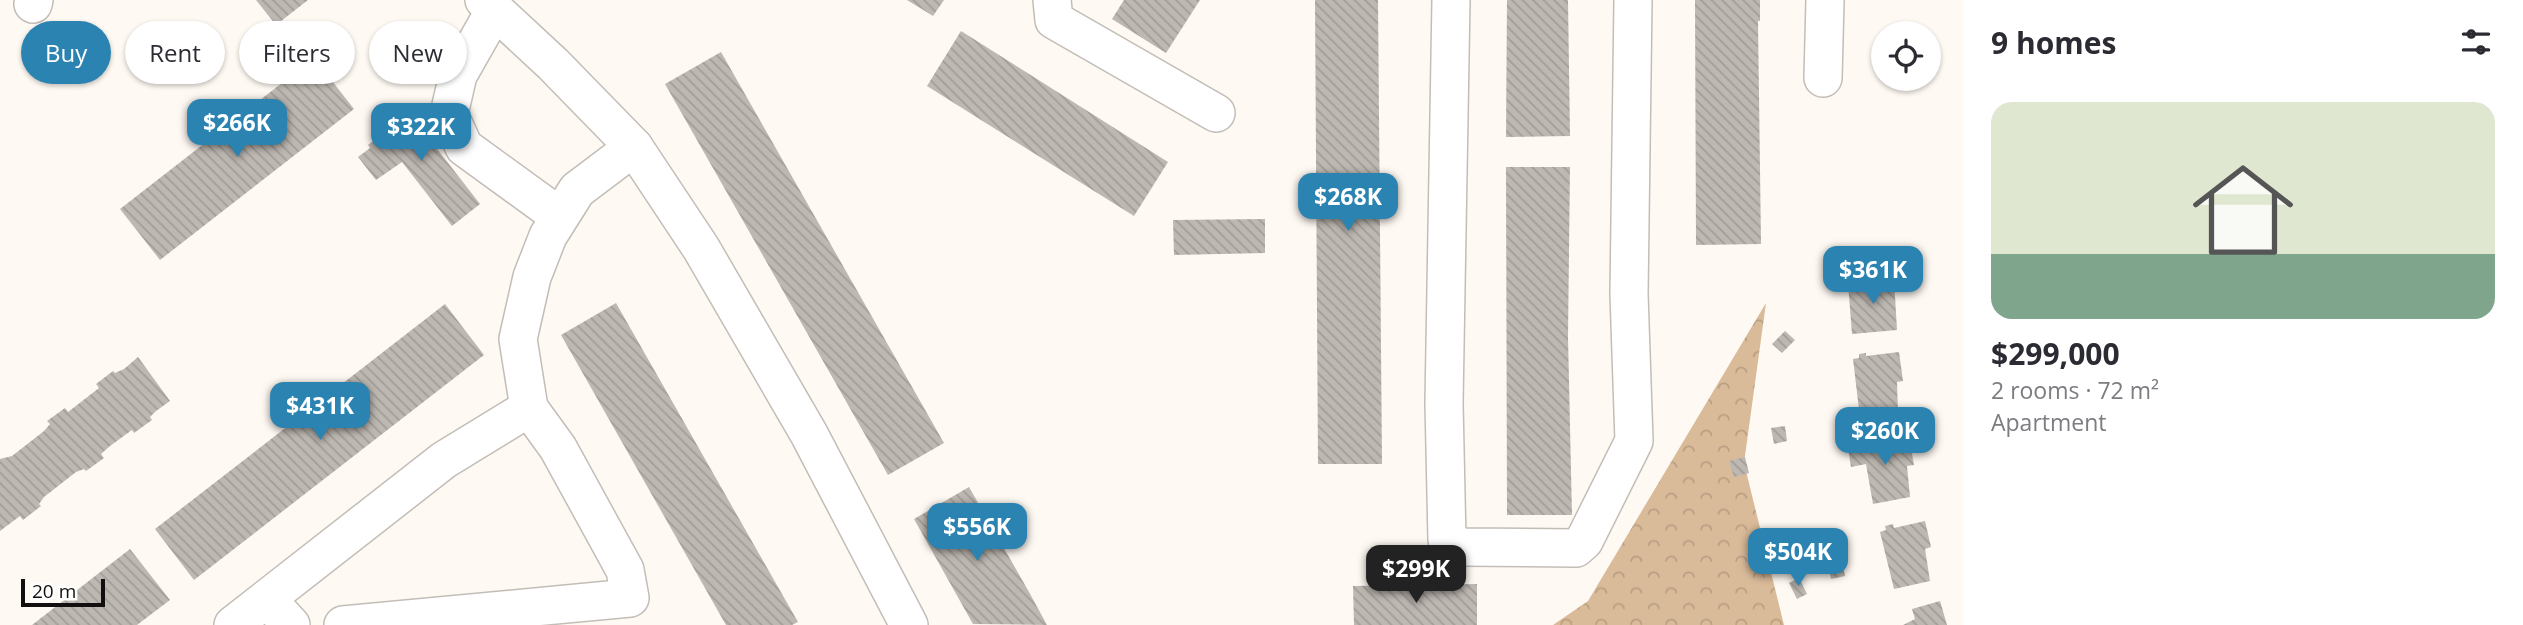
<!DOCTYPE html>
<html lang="en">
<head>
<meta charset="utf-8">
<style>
	body { margin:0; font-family:"Open Sans",sans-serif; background:#f7f7f7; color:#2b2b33; height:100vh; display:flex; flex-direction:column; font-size:26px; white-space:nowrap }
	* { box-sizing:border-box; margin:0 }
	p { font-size:23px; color:#7c7c81 }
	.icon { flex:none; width:38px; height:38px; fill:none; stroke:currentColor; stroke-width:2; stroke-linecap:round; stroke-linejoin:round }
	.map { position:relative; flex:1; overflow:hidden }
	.details { display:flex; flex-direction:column; background:#fff; width:560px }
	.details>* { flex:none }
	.top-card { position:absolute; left:21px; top:21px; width:665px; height:63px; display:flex; gap:14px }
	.buttons { position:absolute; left:1871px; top:21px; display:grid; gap:14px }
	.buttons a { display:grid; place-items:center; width:70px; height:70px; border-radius:50%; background:#fff; box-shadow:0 2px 5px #0004; font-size:35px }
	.scale { position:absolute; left:21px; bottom:18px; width:84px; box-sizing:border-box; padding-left:7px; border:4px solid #12100e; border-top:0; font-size:19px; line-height:24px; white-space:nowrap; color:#12100e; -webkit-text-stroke:5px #fff; paint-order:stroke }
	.price { position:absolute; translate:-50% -60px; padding:0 16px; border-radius:14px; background:#2a83b1; color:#fff; font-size:23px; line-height:46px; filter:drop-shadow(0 2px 4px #0008) }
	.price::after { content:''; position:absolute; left:50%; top:42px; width:21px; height:16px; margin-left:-10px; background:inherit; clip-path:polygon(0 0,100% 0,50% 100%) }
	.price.selected { background:#222; color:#fff }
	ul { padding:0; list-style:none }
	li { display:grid; align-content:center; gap:14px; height:371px; padding:0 28px }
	li span { display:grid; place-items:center; height:217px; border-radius:21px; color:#555 }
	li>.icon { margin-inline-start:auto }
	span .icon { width:126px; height:126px; fill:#fffc; stroke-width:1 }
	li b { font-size:30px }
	h2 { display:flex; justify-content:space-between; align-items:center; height:84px; padding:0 28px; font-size:30px }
	.tag { padding:0 24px; border-radius:32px; background:#fff; box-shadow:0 2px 5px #0004; font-size:24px; line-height:63px }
	.tag.selected { background:#2a83b1; color:#fff }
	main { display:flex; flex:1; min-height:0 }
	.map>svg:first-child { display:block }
	.forest { fill:url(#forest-crowns) }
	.building { fill:url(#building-back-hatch) }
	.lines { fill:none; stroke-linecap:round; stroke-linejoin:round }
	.minor-casing { stroke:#c3bdb7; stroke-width:40 }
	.minor { stroke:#fff; stroke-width:37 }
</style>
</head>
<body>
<main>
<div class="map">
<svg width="1963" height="625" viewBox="0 0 1963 625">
	<defs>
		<pattern id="forest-crowns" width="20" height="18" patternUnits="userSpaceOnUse" patternTransform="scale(1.75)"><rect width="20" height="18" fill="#d9ba99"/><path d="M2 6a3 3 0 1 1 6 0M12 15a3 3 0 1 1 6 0" fill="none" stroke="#b99f83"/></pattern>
		<pattern id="building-back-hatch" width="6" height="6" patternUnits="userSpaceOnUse" patternTransform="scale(1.75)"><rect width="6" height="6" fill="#beb8b2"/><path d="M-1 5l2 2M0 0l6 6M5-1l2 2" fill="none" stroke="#a29d98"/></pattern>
	</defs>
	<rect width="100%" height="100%" fill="#fff9f3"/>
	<path class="forest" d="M1766 303 1744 463 1784 625H1553L1588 601Z"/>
	<g class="building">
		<path d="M256 0H308L276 25Z"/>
		<path d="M907 0H944L933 16Z"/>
		<path d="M1124 0H1200L1166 53 1112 19Z"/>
		<path d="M1315 0H1378L1382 464H1318Z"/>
		<path d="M1507 0H1568L1570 136 1506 137Z"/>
		<path d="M1695 0H1760V21H1758L1761 244 1696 245Z"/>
		<path d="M961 31 1168 162 1134 216 927 86Z"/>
		<path d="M721 52 944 443 888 475 665 84Z"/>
		<path d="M314 58 354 109 160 260 120 209Z"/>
		<path d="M421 104 443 131 431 141 480 204 452 226 402 162 376 180 358 157 370 148 368 145Z"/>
		<path d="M1506 167H1570L1568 337 1572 515H1507Z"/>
		<path d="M1265 219V253L1174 255 1173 220Z"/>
		<path d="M1894 279 1897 330 1852 334 1848 283Z"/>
		<path d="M616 303 798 622 792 625H726L561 335Z"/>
		<path d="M445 304 484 355 194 580 155 529Z"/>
		<path d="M1785 331 1795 340 1782 353 1772 344Z"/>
		<path d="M1899 352 1903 381 1897 382 1898 413 1860 418 1853 359 1859 358V354L1866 353V356Z"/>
		<path d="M138 357 170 401 156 411 150 417 152 420 134 433 132 430 110 446 101 454 104 458 86 471 84 469 76 472 44 497 39 504 41 506 23 520 20 516 0 531V459L12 456 44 431 50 424 47 421 65 408 68 412 99 388 96 384 113 371 115 373 124 369Z"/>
		<path d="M1785 426 1787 441 1774 444 1771 428Z"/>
		<path d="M1909 436 1914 465 1907 466 1910 497 1873 504 1866 464 1851 467 1848 448 1869 444 1868 440 1876 439 1877 442Z"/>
		<path d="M1745 457 1749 473 1734 477 1729 461Z"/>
		<path d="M969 487 1029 592 1047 625 973 624 914 519Z"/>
		<path d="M1925 521 1931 547 1925 549 1930 581 1894 589 1880 532 1886 530 1885 526 1893 524 1894 528Z"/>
		<path d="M130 549 170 600 137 625H32Z"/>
		<path d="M1842 561 1845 576 1831 579 1828 564Z"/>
		<path d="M1799 578 1807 594 1797 599 1789 583Z"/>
		<path d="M1477 584V625H1354L1353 586Z"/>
		<path d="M1940 601 1947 625H1903L1915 619 1912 609Z"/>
	</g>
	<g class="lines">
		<defs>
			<g id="minor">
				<path d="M484 0 553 64 634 147 701 248 809 434 909 625"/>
				<path d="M1052 0 1054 20 1216 113"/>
				<path d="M1451 0 1444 403 1447 540 1462 547 1576 548 1584 541 1634 441 1629 294 1633 0"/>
				<path d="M33 4 34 0"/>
				<path d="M495 10 458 75 449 114 464 147 559 216"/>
				<path d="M1823 78 1825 0"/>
				<path d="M529 408 518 339 532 277 548 236 577 190 634 147"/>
				<path d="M267 599 291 625"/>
				<path d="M233 625 444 460 529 408 558 448 625 570 630 598 343 625"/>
			</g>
		</defs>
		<use href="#minor" class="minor-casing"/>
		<use href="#minor" class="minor"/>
	</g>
</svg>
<div class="buttons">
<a><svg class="icon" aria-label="locate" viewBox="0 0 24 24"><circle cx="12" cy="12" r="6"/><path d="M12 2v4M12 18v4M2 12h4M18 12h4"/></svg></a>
</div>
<div class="scale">20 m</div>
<b class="price" style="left:237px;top:159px">$266K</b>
<b class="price" style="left:421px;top:163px">$322K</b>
<b class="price" style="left:1348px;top:233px">$268K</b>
<b class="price" style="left:1873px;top:306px">$361K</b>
<b class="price" style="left:320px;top:442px">$431K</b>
<b class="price" style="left:1885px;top:467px">$260K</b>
<b class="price" style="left:977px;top:563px">$556K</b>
<b class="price" style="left:1798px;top:588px">$504K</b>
<b class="price selected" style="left:1416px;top:605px">$299K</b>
<div class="top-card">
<a class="tag selected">Buy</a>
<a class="tag">Rent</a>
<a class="tag">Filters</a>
<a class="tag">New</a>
</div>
</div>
<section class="details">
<h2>9 homes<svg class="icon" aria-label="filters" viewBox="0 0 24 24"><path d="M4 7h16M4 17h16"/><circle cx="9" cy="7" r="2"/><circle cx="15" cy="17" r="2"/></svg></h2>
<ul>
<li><span style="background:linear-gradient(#dfe7d0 70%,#7fa58c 0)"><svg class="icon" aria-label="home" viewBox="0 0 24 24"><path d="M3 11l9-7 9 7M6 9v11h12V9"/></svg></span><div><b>$299,000</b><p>2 rooms · 72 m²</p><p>Apartment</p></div></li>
</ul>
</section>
</main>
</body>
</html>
